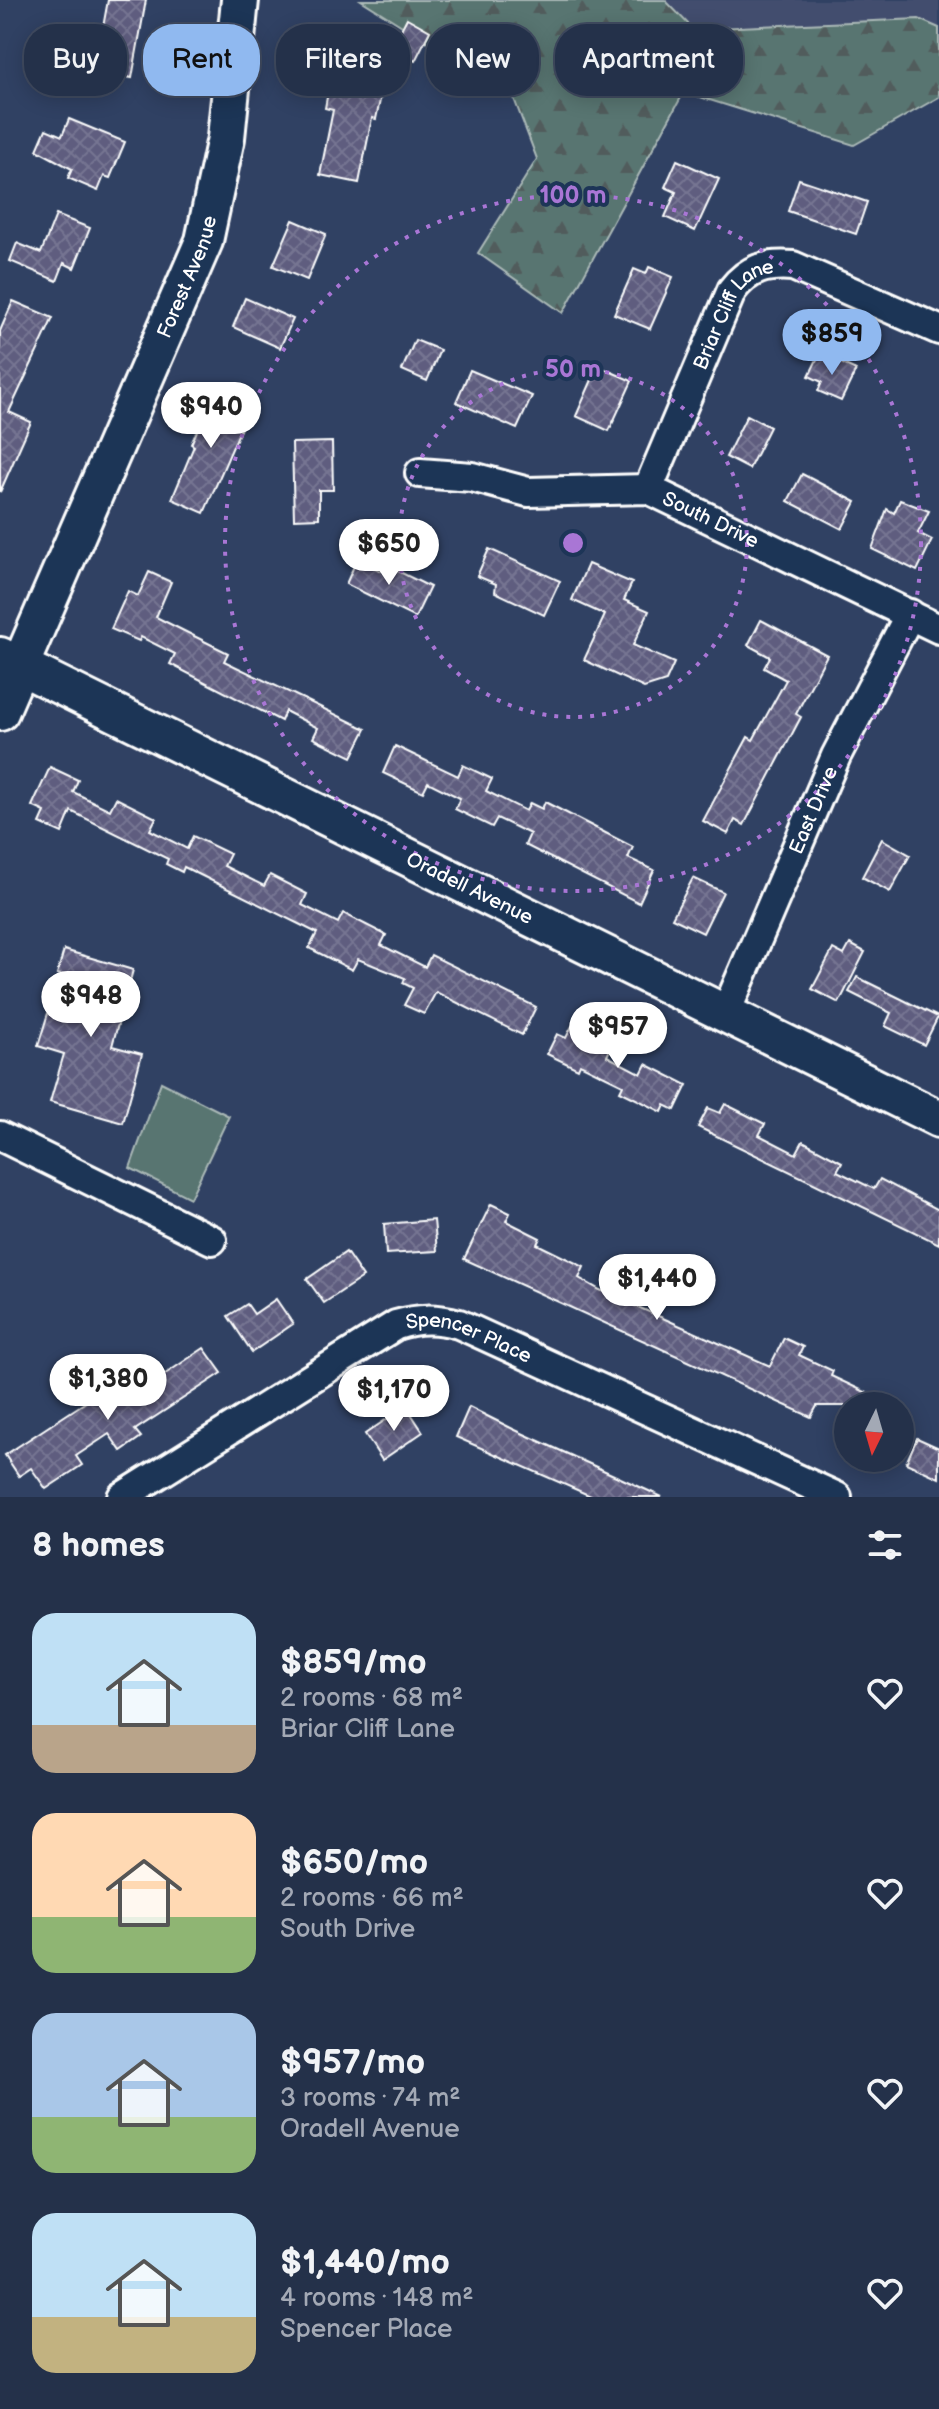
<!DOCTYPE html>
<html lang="en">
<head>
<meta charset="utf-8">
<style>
	body { margin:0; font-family:"Balsamiq Sans",sans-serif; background:#2c3951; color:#f1f3f6; height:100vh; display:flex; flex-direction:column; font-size:30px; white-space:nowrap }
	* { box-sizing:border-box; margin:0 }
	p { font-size:26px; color:#a3a9b5 }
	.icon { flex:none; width:44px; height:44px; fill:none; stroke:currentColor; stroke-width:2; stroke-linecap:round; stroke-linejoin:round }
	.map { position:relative; height:1497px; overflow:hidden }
	.drawer { display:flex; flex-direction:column; background:#24314a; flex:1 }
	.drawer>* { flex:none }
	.banner { position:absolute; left:24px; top:24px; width:892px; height:72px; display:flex; gap:16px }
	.needle { width:52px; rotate:185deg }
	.buttons { position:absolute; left:834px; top:1392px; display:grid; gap:16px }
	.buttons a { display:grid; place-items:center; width:80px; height:80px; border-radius:50%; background:#24314a; box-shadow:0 4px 20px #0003,0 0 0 2px #414c62; font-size:40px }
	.price { position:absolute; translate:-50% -68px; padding:0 18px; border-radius:28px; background:#fff; color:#222; font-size:26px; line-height:52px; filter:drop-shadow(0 2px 4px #0008) }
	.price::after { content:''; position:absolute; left:50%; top:48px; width:24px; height:18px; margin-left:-12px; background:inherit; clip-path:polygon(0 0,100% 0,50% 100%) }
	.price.active { background:#90b9f0; color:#111 }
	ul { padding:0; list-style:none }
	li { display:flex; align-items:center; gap:24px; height:200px; padding:0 32px }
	li span { display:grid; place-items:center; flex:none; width:224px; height:160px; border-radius:24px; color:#555 }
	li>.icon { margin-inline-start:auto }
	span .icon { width:96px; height:96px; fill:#fffc; stroke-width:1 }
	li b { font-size:34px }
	h2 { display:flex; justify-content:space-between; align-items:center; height:96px; padding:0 32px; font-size:34px }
	.tag { padding:0 28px; border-radius:32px; background:#24314a; box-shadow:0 4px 20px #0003,0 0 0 2px #414c62; font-size:28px; line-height:72px }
	.tag.active { background:#90b9f0; color:#111 }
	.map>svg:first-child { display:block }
	.built { fill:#424d6e }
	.forest { fill:url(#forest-firs); stroke:#acbab8; stroke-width:2 }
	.park { fill:#587471; stroke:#acbab8; stroke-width:2 }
	.building { fill:url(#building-cross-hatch); stroke:#fff; stroke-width:2 }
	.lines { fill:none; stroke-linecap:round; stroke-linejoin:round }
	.minor-casing { stroke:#fff; stroke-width:34 }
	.major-casing { stroke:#fff; stroke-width:42 }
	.minor { stroke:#1d3557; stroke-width:28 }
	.major { stroke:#1d3557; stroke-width:36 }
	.ring { fill:none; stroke:#a976d5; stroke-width:4; stroke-dasharray:4 8 }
	.labels { text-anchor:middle; stroke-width:8; stroke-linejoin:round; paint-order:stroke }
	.street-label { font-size:20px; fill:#fff; stroke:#1d3557 }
	.centre { fill:#a976d5; stroke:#1d3557; stroke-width:4 }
	.ring-label { font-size:24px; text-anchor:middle; font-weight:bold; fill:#a976d5; stroke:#1d3557; stroke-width:8; stroke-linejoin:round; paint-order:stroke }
</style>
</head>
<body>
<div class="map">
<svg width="939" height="1497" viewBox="0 0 939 1497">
	<defs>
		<pattern id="forest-firs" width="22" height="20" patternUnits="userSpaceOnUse" patternTransform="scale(2)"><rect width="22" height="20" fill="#587471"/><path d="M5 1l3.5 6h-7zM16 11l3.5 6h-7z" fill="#515c5b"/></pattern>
		<pattern id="building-cross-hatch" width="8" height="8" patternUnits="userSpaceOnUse" patternTransform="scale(2)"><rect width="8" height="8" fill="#5e5d7f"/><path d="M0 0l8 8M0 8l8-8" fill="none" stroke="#767592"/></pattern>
	</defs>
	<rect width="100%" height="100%" fill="#304163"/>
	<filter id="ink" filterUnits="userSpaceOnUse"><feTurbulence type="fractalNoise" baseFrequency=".0125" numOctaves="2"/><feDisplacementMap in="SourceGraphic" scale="16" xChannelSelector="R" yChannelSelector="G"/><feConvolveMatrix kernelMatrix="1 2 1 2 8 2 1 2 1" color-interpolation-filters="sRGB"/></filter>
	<g filter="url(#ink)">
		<path class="built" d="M665 0H939V28L919 19 693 30Z"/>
		<path class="forest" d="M361 0H665L693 29 919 19 939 28V97L854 145 684 92 563 313 478 253 537 159 513 96Z"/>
		<path class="park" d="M161 1082 229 1116 190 1198 130 1168Z"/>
		<g class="building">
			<path d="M108 0H146L132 78 95 71Z"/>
			<path d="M407 18 430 31 415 61 391 49Z"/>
			<path d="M330 81 382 91 376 119 372 118 359 183 320 175 333 110 325 108Z"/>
			<path d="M69 119 125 142 110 178 104 176 98 191 68 178 72 169 37 150 46 129 62 136Z"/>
			<path d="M677 160 719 179 695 231 665 217 676 192 665 187Z"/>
			<path d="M799 179 867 202 856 234 788 211Z"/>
			<path d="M56 215 90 228 74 268 64 263 57 281 10 261 17 243 41 253Z"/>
			<path d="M293 220 326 234 307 280 273 266Z"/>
			<path d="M649 267 673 277 650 329 614 314 634 269 646 274Z"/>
			<path d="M245 298 293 319 280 348 233 327Z"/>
			<path d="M13 301 53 318 9 412 31 422 0 492V331Z"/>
			<path d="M415 340 440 350 427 381 402 370Z"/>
			<path d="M820 353 856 370 841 401 818 391 822 382 809 376Z"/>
			<path d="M598 366 632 381 609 431 576 416Z"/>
			<path d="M470 370 532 396 517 429 456 402Z"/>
			<path d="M216 389 251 405 204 513 172 499 194 446 191 444Z"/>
			<path d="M747 415 770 427 749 469 726 457Z"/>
			<path d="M332 442 333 490H319V518L294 519 292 443Z"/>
			<path d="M802 474 856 502 842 529 788 501Z"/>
			<path d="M900 500 929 511 918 533 932 540 917 571 872 549 887 509 894 513Z"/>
			<path d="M489 549 560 581 544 615 495 592 496 584 477 576Z"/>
			<path d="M357 559 381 571 384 564 430 587 415 618 346 584Z"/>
			<path d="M588 564 632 583 624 600 649 611 633 645 674 663 666 681 644 688 584 660 605 615 572 600Z"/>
			<path d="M149 572 171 582 156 617 228 653 224 661 366 729 352 757 313 738 318 728 285 711 281 721 170 664 175 654 141 637 139 641 111 629 128 591 138 596Z"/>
			<path d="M761 620 827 655 796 714 801 717 744 825 735 820 728 834 703 821 748 737 753 740 786 680 764 668 770 657 748 645Z"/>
			<path d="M395 746 458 776 463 765 492 779 486 791 526 811 530 803 542 809 545 802 633 847 628 858 654 870 639 903 525 845 530 834 497 818 492 827 455 809 460 798 428 782 423 792 383 773Z"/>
			<path d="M50 767 78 780 73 792 110 810 116 798 156 818 150 830 187 849 193 836 230 854 224 866 264 886 270 875 307 894 302 905 338 923 343 913 386 935 381 945 425 967 431 955 536 1007 522 1035 436 992 424 1014 404 1005 413 988 403 983 405 978 358 959 352 970 309 948 317 933 184 867 182 872 166 864 168 859 71 811 62 833 40 823 45 812 32 806Z"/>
			<path d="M882 839 910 855 890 892 862 877Z"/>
			<path d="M693 878 723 892 703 933 672 918Z"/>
			<path d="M850 944 865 952 839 1003 812 989 833 949 844 955Z"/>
			<path d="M64 950 133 970 112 1046 142 1054 123 1123 50 1102 64 1054 38 1046 49 1010 59 1013 69 977 57 974Z"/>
			<path d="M857 977 938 1017 924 1045 885 1026 891 1013 849 992Z"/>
			<path d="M572 1026 612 1045 607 1056 641 1074 646 1064 687 1085 675 1110 665 1105 662 1112 620 1091 623 1085 580 1064 578 1069 547 1054 557 1034 566 1038Z"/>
			<path d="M725 1104 765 1124 759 1135 796 1154 803 1141 842 1162 837 1171 874 1189 880 1179 939 1210V1244L698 1127 708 1108 720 1113Z"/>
			<path d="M491 1204 510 1213 506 1221 540 1238 537 1244 584 1267 579 1278 600 1290 770 1366 784 1338 803 1347 799 1355 833 1371 831 1376 895 1406H817L811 1417 464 1259Z"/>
			<path d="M434 1220 437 1251 386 1254 384 1224Z"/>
			<path d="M346 1252 363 1277 324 1303 307 1279Z"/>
			<path d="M276 1299 293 1324 252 1352 228 1316 247 1304 254 1314Z"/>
			<path d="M204 1348 222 1373 135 1430 141 1437 121 1451 109 1434 76 1456 82 1465 46 1489 31 1468 19 1476 5 1455 101 1392 113 1409Z"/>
			<path d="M406 1406 423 1432 382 1460 365 1434Z"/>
			<path d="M469 1407 513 1429 662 1497H593L456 1437Z"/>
			<path d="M917 1438 939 1448V1478L906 1463Z"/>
		</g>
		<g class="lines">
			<defs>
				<g id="minor">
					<path id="s1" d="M420 473 472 477 528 492 648 489 939 629"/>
					<path id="s2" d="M648 489 732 290C749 268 766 264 793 266L939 330"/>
					<path id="s3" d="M726 1012 836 756 910 614"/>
					<path d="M0 1136 212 1240"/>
					<path id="s4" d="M122 1497 396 1325C419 1318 436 1318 459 1324L837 1497"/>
				</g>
				<g id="major">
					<path id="s5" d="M0 656 939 1119"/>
					<path id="s6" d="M0 712 204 241 226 138 240 0"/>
				</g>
			</defs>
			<use href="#minor" class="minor-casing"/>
			<use href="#major" class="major-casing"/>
			<use href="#minor" class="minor"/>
			<use href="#major" class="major"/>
		</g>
	</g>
	<g class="ring">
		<circle cx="573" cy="543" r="174"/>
		<circle cx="573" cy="543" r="348"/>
	</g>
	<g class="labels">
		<g class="street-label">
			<text dy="7" stroke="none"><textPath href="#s6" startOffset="474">Forest Avenue</textPath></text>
			<text dy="7" stroke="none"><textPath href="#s2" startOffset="198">Briar Cliff Lane</textPath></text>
			<text dy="7" stroke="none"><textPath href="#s1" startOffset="300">South Drive</textPath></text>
			<text dy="7" stroke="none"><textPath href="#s3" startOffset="220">East Drive</textPath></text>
			<text dy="7" stroke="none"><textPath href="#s5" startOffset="524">Oradell Avenue</textPath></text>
			<text dy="7" stroke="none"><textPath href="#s4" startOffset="400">Spencer Place</textPath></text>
		</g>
	</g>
	<circle cx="573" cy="543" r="12" class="centre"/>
	<g class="ring-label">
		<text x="573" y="203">100 m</text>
		<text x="573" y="377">50 m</text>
	</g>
</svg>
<div class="buttons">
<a><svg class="needle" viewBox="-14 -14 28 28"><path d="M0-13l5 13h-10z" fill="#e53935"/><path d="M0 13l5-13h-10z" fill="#a3a9b5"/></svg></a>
</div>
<b class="price active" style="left:832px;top:377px">$859</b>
<b class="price" style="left:211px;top:450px">$940</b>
<b class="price" style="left:389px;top:587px">$650</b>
<b class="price" style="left:91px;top:1039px">$948</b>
<b class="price" style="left:618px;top:1070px">$957</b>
<b class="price" style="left:657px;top:1322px">$1,440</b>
<b class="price" style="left:108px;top:1422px">$1,380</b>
<b class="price" style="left:394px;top:1433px">$1,170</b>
<div class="banner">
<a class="tag">Buy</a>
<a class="tag active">Rent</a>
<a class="tag">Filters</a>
<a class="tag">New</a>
<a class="tag">Apartment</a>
</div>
</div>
<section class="drawer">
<h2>8 homes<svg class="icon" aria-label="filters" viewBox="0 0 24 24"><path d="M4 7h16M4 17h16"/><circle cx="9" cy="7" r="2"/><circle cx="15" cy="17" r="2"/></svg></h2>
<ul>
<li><span style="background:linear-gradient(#bfe0f5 70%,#b9a48a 0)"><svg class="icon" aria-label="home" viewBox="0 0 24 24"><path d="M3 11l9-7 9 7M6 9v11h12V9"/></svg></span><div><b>$859/mo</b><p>2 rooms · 68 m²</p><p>Briar Cliff Lane</p></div><svg class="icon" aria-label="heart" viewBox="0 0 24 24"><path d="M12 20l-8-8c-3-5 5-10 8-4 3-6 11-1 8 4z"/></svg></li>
<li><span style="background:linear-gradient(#ffd9b3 65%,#8fb573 0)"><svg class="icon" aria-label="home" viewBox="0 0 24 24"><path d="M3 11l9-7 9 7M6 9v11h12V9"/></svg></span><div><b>$650/mo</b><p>2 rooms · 66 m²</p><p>South Drive</p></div><svg class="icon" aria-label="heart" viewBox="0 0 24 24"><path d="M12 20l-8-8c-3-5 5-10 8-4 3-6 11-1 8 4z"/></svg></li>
<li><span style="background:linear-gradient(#a9c7e8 65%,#8fb573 0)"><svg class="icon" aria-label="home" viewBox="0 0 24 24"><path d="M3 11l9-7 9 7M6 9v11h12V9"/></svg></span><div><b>$957/mo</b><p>3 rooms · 74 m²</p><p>Oradell Avenue</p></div><svg class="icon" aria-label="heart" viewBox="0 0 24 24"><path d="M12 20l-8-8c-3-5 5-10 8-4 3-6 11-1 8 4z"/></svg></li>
<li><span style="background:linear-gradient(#bfe0f5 65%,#c2b280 0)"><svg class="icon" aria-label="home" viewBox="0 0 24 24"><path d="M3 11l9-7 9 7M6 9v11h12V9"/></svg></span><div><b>$1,440/mo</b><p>4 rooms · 148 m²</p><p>Spencer Place</p></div><svg class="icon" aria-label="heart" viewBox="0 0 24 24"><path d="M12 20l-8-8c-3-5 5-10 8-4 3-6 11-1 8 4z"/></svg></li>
</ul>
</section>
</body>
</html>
